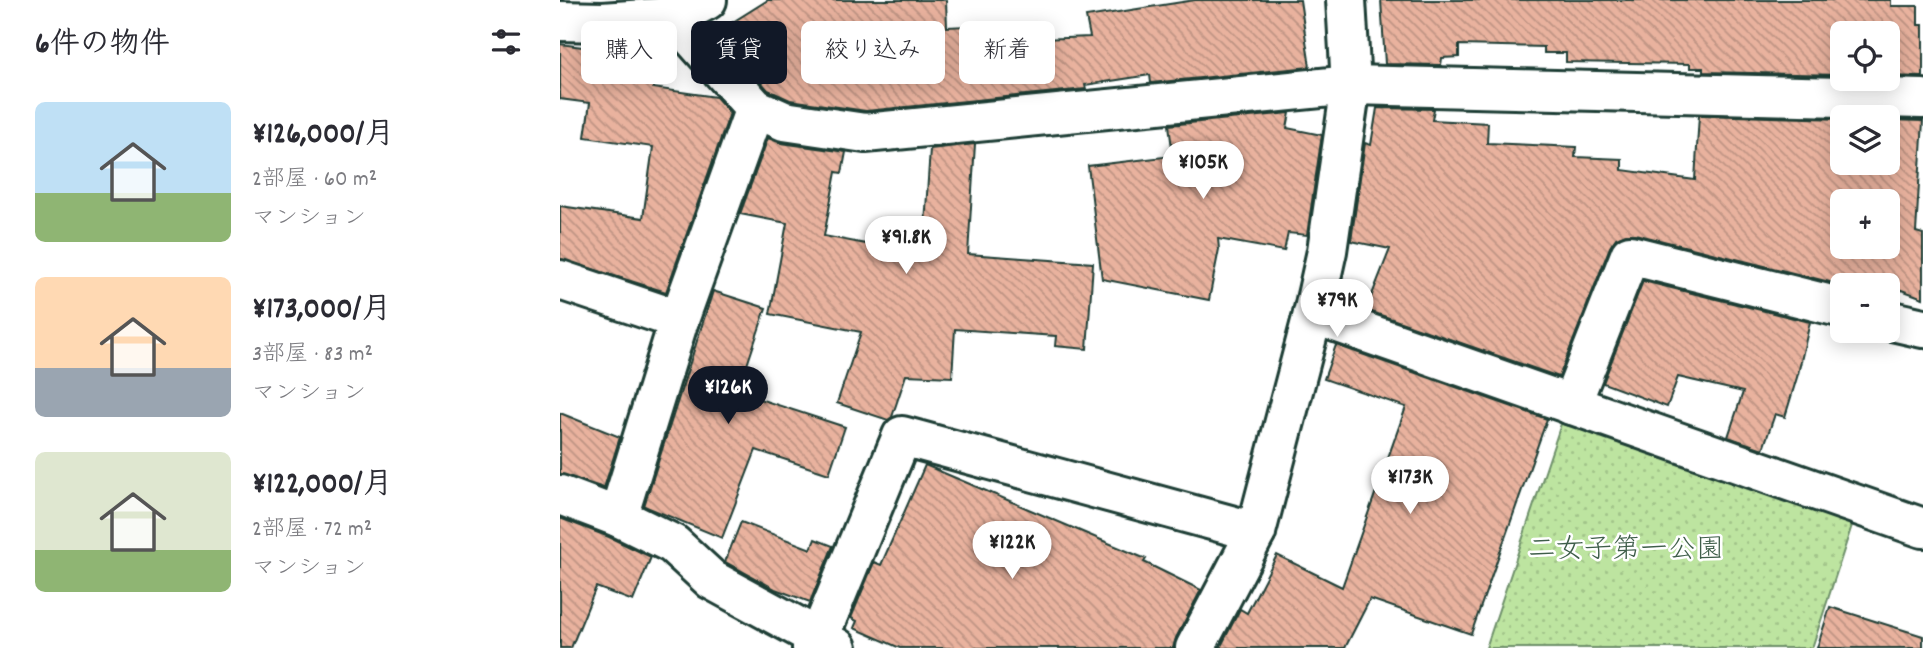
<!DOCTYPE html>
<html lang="ja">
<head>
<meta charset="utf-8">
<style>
	body { margin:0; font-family:Dekko,"Klee One",sans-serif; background:#f2f2f3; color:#2b2b33; height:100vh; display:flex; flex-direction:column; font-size:26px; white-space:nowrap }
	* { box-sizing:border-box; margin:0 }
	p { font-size:23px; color:#7c7c81 }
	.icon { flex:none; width:38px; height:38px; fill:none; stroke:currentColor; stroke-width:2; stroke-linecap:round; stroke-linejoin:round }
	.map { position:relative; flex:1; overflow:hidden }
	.details { display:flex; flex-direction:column; background:#fff; width:560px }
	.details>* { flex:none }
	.banner { position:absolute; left:21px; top:21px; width:665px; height:63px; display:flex; gap:14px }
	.buttons { position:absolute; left:1270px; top:21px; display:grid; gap:14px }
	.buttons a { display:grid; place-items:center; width:70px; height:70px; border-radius:10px; background:#fff; box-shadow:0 4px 18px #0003; font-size:35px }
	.price { position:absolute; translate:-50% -60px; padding:0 16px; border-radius:24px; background:#fff; color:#222; font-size:23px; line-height:46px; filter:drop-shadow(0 2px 4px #0008) }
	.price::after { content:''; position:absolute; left:50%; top:42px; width:21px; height:16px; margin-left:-10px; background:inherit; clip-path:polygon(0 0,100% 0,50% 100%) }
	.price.active { background:#111827; color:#fff }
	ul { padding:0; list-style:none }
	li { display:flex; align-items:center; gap:21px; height:175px; padding:0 35px }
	li span { display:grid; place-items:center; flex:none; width:196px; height:140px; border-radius:10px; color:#555 }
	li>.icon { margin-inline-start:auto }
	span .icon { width:84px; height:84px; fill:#fffc; stroke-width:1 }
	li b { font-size:30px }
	h2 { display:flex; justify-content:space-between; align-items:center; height:84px; padding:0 35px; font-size:30px }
	.tag { padding:0 24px; border-radius:10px; background:#fff; box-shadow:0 4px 18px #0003; font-size:24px; line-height:63px }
	.tag.active { background:#111827; color:#fff }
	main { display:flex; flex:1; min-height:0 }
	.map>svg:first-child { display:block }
	.green { fill:url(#green-dots); stroke:#6e906a; stroke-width:2 }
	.building { fill:url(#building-back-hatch); stroke:#1f3d34; stroke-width:2; fill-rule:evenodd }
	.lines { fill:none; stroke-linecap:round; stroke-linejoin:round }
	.minor-casing { stroke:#1f3d34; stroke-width:44 }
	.minor { stroke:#fff; stroke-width:38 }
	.labels { text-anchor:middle; stroke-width:5; stroke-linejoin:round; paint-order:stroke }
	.park-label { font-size:28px; fill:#3f5e4a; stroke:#fff }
</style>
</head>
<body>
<main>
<section class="details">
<h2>6件の物件<svg class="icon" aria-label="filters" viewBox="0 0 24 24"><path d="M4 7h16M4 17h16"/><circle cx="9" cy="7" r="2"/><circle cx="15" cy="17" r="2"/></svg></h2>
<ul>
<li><span style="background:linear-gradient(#bfe0f5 65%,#8fb573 0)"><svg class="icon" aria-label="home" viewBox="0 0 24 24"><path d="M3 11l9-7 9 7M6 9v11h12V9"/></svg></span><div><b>¥126,000/月</b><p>2部屋 · 60 m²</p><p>マンション</p></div></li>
<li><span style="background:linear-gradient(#ffd9b3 65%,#9aa5b1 0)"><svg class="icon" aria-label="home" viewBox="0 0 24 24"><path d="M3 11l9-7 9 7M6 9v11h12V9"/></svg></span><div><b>¥173,000/月</b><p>3部屋 · 83 m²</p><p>マンション</p></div></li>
<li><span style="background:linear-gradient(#dfe7d0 70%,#8fb573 0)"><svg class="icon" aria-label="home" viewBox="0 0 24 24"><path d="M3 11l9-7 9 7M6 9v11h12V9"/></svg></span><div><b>¥122,000/月</b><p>2部屋 · 72 m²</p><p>マンション</p></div></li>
</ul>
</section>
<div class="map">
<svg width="1363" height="648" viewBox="0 0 1363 648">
	<defs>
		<pattern id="green-dots" width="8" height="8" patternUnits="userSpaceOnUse" patternTransform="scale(1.75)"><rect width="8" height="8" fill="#bde4a0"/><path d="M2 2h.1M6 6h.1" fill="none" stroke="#a2c48a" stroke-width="1.8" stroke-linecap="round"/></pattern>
		<pattern id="building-back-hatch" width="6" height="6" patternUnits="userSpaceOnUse" patternTransform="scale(1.75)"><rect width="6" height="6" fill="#e9b29e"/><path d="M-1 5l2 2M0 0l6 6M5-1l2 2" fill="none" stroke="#bc9282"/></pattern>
	</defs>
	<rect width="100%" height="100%" fill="#fff"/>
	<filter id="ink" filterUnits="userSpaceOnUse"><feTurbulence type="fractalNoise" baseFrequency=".0143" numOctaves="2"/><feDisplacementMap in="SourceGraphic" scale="14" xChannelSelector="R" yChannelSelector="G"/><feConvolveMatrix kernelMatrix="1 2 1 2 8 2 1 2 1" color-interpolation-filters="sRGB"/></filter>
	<g filter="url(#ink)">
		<path class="green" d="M1003 418 1293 522 1252 648H926Z"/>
		<g class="building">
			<path d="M208 0H386L387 27 428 25V31L456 30V40L530 37 526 17 635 0H740L750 67 591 83 590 75 525 85 526 89 306 111 230 100 208 90 157 32Z"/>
			<path d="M821 0H1331V6H1358V25H1363V77L1328 76V33H1283V75L1143 72V68H1130V64L1006 62V53H984V47L899 45V57L882 58 881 65 825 64Z"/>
			<path d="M0 44 98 57 93 88 156 97 170 113 106 292 0 259V206L83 218 93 147 25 137 30 103 0 99Z"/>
			<path d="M817 108 874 109 872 120 928 123 927 143 1016 147 1015 157 1062 159V170L1135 180 1139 115 1283 119V163H1328V120L1363 121 1356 232 1363 234V298L1328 285H1282L1075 234H1066L1056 238 1050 247 999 377 806 310 830 249 791 241 805 143 811 145ZM1283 201H1328V247H1283Z"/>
			<path d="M730 113 727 128 762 135 747 235 728 233 724 251 658 239 659 249 649 300 542 279 528 166 613 156 609 125Z"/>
			<path d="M208 138 221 143 286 152 282 173 276 172 264 236 363 255 370 149 415 144 408 254 533 263 527 349 495 346 496 336 395 329 392 377 346 375 332 417 328 420 277 403 301 332 210 314 227 223 180 214Z"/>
			<path d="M1083 281 1250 322 1238 374 1225 417 1215 414 1203 449 1168 437 1183 392 1118 377 1107 407 1043 383Z"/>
			<path d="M153 291 206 308 178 392 285 427 269 474 196 450 162 538 84 506Z"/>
			<path d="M776 345 987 419 911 634 810 599 785 648H660L680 609 687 613 717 555 782 587 846 407 764 379Z"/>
			<path d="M0 413 60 437 44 488 0 474Z"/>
			<path d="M365 465 586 559 584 562 641 590 616 638 613 648H340L294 628 297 621 291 618 314 562 321 565Z"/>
			<path d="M0 518 49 537 91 557 73 601 36 587 11 648H0Z"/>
			<path d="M181 522 251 549 255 539 273 546 250 602 215 589 165 562Z"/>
			<path d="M1270 607 1363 636V648H1257Z"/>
		</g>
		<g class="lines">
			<defs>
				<g id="minor">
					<path d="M114 17 195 108 224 121 305 133 791 85 1363 99"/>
					<path d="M0 21 42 22 114 17 147 0"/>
					<path d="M0 280 119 320"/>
					<path d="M753 314 1363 528"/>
					<path d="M1328 320 1363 328"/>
					<path d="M1011 405 1070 255 1283 308"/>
					<path d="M0 495 58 517 113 544 152 580 277 648"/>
					<path d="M58 517 119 320 195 108"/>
					<path d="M252 648 258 640 342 436 696 532"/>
					<path d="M635 648 696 532 753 314 767 251 791 85 786 0"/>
				</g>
			</defs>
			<use href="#minor" class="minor-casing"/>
			<use href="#minor" class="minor"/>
		</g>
	</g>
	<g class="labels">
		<g class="park-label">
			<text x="1066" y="557">二女子第一公園</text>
		</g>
	</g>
</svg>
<div class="buttons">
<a><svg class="icon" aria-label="locate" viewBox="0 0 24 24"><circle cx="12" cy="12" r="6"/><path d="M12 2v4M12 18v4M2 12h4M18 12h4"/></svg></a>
<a><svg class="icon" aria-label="layers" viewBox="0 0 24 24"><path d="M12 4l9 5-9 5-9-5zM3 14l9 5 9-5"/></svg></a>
<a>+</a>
<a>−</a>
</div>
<b class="price" style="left:643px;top:201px">¥105K</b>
<b class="price" style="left:346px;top:276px">¥91.8K</b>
<b class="price" style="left:777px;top:339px">¥79K</b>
<b class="price active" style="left:168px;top:426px">¥126K</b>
<b class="price" style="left:850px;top:516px">¥173K</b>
<b class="price" style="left:452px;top:581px">¥122K</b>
<div class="banner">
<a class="tag">購入</a>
<a class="tag active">賃貸</a>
<a class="tag">絞り込み</a>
<a class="tag">新着</a>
</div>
</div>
</main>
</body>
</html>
